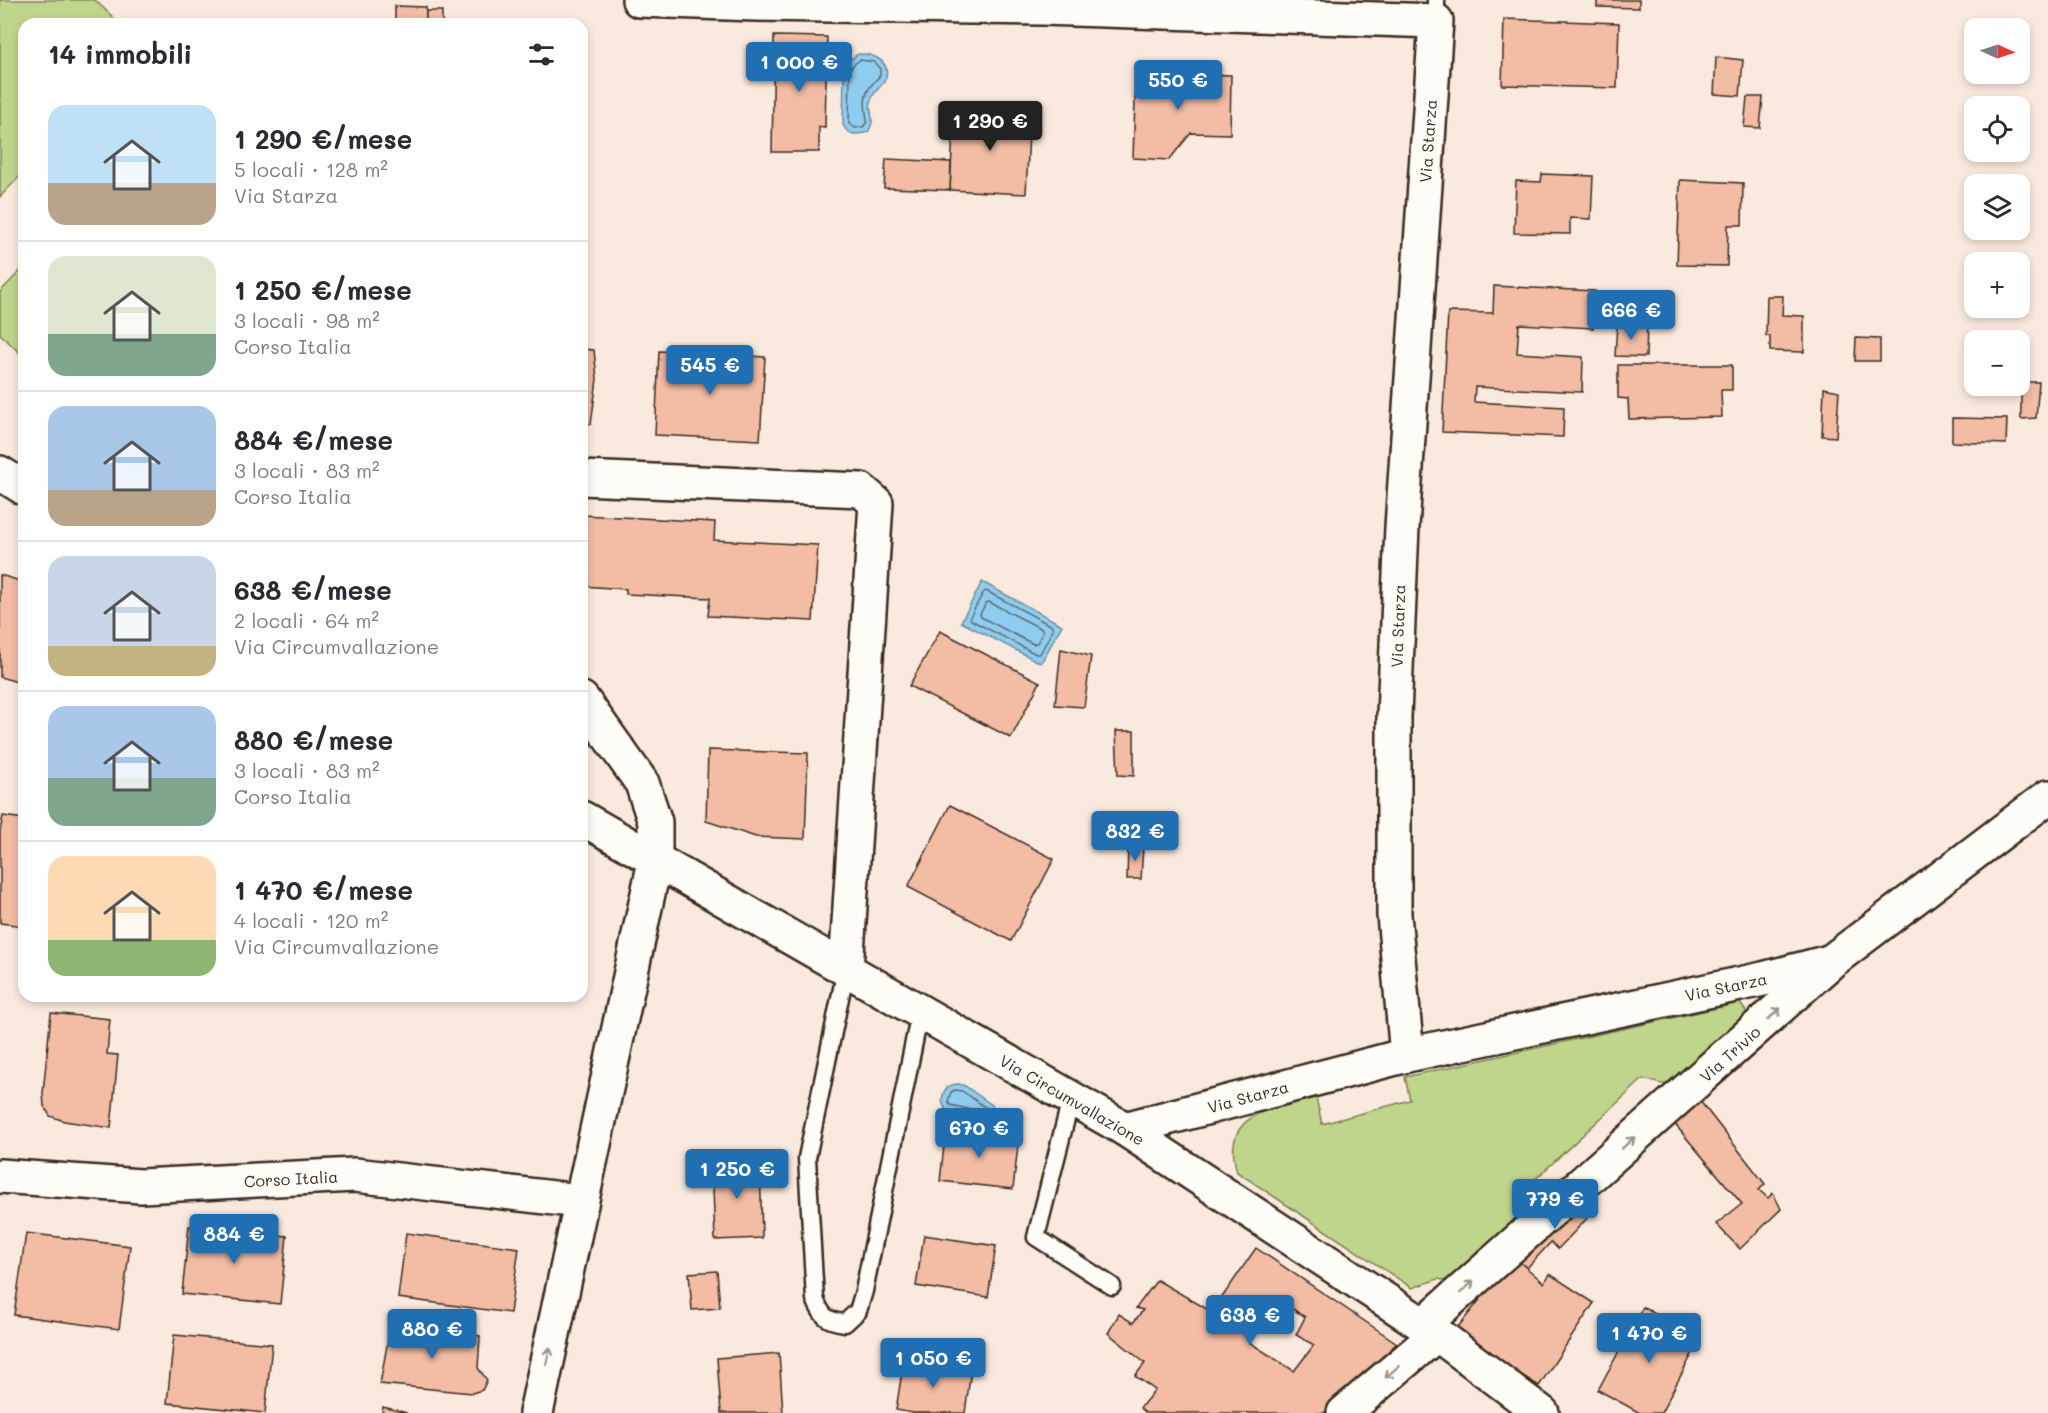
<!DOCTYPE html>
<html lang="it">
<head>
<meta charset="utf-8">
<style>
	body { margin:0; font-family:Mali,sans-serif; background:#f7f7f7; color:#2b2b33; height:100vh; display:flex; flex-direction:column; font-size:22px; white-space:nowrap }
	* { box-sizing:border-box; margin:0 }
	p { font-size:20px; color:#7c7c81 }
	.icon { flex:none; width:33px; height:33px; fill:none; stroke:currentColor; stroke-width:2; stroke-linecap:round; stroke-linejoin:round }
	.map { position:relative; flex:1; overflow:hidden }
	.sheet { position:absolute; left:18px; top:18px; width:570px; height:984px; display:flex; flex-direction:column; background:#fff; border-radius:18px; box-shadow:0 3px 9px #0003 }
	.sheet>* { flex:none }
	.needle { width:39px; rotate:93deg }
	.fabs { position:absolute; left:1964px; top:18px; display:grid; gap:12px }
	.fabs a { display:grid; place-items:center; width:66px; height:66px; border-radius:12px; background:#fff; box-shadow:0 3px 9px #0003; font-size:30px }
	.price { position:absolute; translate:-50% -51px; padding:0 14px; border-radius:6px; background:#1f6fb2; color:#fff; font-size:20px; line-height:39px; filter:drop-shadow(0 2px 3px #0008) }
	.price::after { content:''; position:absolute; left:50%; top:36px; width:18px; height:14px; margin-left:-9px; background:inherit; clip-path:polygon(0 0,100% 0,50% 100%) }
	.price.selected { background:#222; color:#fff }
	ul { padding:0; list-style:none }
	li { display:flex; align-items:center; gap:18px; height:150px; padding:0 30px }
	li+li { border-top:2px solid #e1e1e2 }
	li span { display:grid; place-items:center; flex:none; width:168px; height:120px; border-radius:18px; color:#555 }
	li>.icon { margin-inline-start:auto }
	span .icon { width:72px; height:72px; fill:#fffc; stroke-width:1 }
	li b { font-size:26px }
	h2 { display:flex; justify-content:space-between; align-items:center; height:72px; padding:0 30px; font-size:26px }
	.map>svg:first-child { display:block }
	.green { fill:#bfd58b; stroke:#7d8054; stroke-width:1.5 }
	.water { fill:#8fcdf0; stroke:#6d8c9c; stroke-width:1.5 }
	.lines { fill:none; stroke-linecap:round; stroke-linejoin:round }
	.shore { stroke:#5d6b72; stroke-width:1.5 }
	.building { fill:#f2bca5; stroke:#3b2a1e; stroke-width:1.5; fill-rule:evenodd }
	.service-casing { stroke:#3b2a1e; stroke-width:21 }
	.minor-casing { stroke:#3b2a1e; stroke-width:38 }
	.tertiary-casing { stroke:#3b2a1e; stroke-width:38 }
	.service { stroke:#fdfcf7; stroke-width:16 }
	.minor { stroke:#fdfcf7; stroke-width:33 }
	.tertiary { stroke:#fdfcf7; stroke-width:33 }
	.oneway { stroke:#9c938a }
	.labels { text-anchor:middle; stroke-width:5; stroke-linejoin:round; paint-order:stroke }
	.street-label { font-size:16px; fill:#3b2a1e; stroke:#fdfcf7 }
</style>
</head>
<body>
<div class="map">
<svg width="2048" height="1413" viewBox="0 0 2048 1413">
	<rect width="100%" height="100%" fill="#fae9de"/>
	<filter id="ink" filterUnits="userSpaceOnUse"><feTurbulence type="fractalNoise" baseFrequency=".0167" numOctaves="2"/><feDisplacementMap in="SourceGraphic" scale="12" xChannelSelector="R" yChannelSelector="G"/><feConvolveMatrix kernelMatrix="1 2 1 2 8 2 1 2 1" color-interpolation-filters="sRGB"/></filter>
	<g filter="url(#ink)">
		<g class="green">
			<path d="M0 0H95L120 24H24V172L0 197Z"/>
			<path d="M24 267V357L0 334V292Z"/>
			<path d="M1740 1003 1747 1013 1666 1085 1643 1079 1515 1198 1518 1220 1454 1282 1438 1279 1412 1288 1237 1172C1219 1112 1273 1108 1316 1098L1322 1124 1410 1100 1405 1077Z"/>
		</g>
		<g class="water">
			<path d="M858 54C871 53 890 60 886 77 884 85 874 90 871 100 868 114 877 118 868 132 857 135 848 136 843 125L844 69 849 60Z"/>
			<path d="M982 582 1062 625 1041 663 961 622Z"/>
			<path d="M959 1084 965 1086 992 1105 996 1111 992 1119 946 1111 942 1101C943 1090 947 1084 959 1084Z"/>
		</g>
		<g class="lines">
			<g class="shore">
				<path d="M860 60 874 62 880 69V75C877 80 873 82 870 87 862 99 866 109 867 122L863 127 855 128 849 124 850 70 853 65Z"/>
				<path d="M986 591 1052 626 1053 629 1040 654H1036L971 620 970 617 983 593Z"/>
				<path d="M989 602 1042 629 1043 632 1037 643 1033 644 981 617 980 614 986 603Z"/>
				<path d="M955 1090 962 1091 985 1107V1111L982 1112 950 1105 948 1101 951 1092Z"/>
			</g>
		</g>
		<g class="building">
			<path d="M1597 0H1639V8L1597 7Z"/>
			<path d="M395 6 426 7V24H395Z"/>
			<rect x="426" y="11" width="16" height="13"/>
			<path d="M1504 19 1619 23 1617 88 1502 85Z"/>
			<path d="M774 36 827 37 825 128 819 127V152H772Z"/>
			<path d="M1716 57 1743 60 1740 96 1714 94Z"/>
			<path d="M1136 73 1231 75 1230 134 1191 133 1169 160 1133 158Z"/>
			<path d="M1747 97H1763L1760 128 1744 127Z"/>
			<path d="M954 110 1030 113 1026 194 950 190Z"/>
			<path d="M886 159 951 162 950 190 884 188Z"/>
			<path d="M1542 174 1593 176 1591 219 1570 218V234L1514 233 1516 181 1541 182Z"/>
			<path d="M1680 180 1743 183 1742 225H1728L1727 266 1677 265Z"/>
			<path d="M1494 286 1595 291 1593 328 1519 324 1517 353 1583 357 1582 392 1475 387 1474 402 1564 407 1563 437 1442 432 1448 312 1493 313Z"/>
			<path d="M1767 296H1783L1782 315 1804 316V352L1770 351V336H1766Z"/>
			<path d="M1617 324 1647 325 1646 357 1615 356Z"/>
			<path d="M1856 338 1880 339V361H1855Z"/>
			<path d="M582 349 594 350 597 379 591 424H582Z"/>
			<path d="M659 351 765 357 760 440 655 435Z"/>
			<path d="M1618 365H1732V390H1721L1722 417 1629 419 1628 399 1618 398Z"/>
			<path d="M2021 382H2039L2036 418 2021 419Z"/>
			<path d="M1824 388 1839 391 1836 437 1822 436Z"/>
			<path d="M1952 418 2007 419 2006 444 1952 442Z"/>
			<path d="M582 515 715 522 714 540 818 545 813 621 708 616 710 598 626 594V589L582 586Z"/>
			<path d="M0 575 24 582V684L0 677Z"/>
			<path d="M940 631 1040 682 1011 738 909 686Z"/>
			<path d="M1061 649 1091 656 1084 707 1055 705Z"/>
			<path d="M1116 731H1134V776L1118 775Z"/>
			<path d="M708 750 808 753 805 839 756 837 706 821Z"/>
			<path d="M950 805 1054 859 1011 941 908 887Z"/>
			<path d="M3 816 24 819V926L0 923V831Z"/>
			<path d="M1128 846H1143L1141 879H1127Z"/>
			<path d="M51 1013 110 1019 107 1054 118 1055 111 1128 64 1121 50 1116 44 1106 43 1093Z"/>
			<path d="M1700 1101 1765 1184 1759 1190 1768 1198 1773 1193 1781 1209 1740 1249 1716 1224 1742 1204 1673 1122Z"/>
			<path d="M946 1128 1019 1137 1013 1189 940 1181Z"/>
			<path d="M760 1160 762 1238 715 1240 712 1162Z"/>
			<path d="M1573 1193 1593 1212 1558 1249 1551 1242 1526 1269 1514 1257Z"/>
			<path d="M189 1226 287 1236 280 1304 182 1294Z"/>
			<path d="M26 1233 130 1246 119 1329 14 1315Z"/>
			<path d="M406 1233 519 1248 510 1313 398 1298Z"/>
			<path d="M924 1235 996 1246 988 1297 916 1286Z"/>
			<path d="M1256 1248 1397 1343 1324 1413H1145L1140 1408 1155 1390 1135 1376 1145 1363 1108 1333 1119 1314 1133 1323 1143 1310 1136 1308 1157 1280 1212 1312ZM1282 1302 1305 1317 1296 1335 1314 1345 1294 1371 1249 1342Z"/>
			<path d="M1514 1257 1544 1283 1550 1274 1594 1303 1539 1386 1454 1332Z"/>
			<path d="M717 1271 720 1308 692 1310 689 1273Z"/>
			<path d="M1643 1307 1700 1339 1661 1413H1640L1598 1390Z"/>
			<path d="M391 1323 480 1336 478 1368 487 1380 482 1390 472 1393 380 1384Z"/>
			<path d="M174 1335 272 1344 265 1413 167 1403Z"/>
			<path d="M779 1353 783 1413H721L717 1358Z"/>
			<path d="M904 1359 971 1370 965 1413H913L896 1410Z"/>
			<path d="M383 1407 407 1413H382Z"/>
		</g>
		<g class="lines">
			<defs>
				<g id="service">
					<path d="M1436 0V21"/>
					<path d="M846 969 807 1158 815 1299C822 1316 826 1321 845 1323L858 1311 864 1291 920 1012"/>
					<path d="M1071 1099 1036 1237 1112 1286"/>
				</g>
				<g id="minor">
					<path d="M639 0 756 4 1042 8 1436 21 1402 527 1394 716V915L1407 1055"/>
					<path d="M582 478 861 490 876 503 846 969"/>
					<path d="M1125 1129 1407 1055 1763 979 1829 962"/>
					<path d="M0 1176 141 1186 355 1175 580 1201"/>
					<path d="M1423 1325 1833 960 2048 797"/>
					<path d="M536 1413 655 861V822L642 783 582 699"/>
					<path d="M1344 1413 1437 1334"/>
				</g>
				<g id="tertiary">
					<path d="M0 473 24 488"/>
					<path d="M582 818 1125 1129 1437 1334 1542 1413"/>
				</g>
			</defs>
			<use href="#service" class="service-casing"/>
			<use href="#minor" class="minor-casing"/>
			<use href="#tertiary" class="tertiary-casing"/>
			<use href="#service" class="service"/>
			<use href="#minor" class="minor"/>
			<use href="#tertiary" class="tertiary"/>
		</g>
		<defs><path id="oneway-shaft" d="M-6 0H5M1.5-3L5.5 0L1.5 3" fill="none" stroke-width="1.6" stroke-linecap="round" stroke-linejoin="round" transform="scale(1.5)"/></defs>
		<g class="oneway">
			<use href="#oneway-shaft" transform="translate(1774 1014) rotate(-42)"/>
			<use href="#oneway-shaft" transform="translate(1628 1143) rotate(-42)"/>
			<use href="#oneway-shaft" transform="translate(1467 1287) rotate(-42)"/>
			<use href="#oneway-shaft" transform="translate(548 1356) rotate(-78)"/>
			<use href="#oneway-shaft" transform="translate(1392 1372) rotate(139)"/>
		</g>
	</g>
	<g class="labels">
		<g class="street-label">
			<text transform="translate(1428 141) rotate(-86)" y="6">Via Starza</text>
			<text transform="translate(1398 626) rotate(-88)" y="6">Via Starza</text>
			<text transform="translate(1726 987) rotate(-12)" y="6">Via Starza</text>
			<text transform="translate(1730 1054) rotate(-42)" y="6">Via Trivio</text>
			<text transform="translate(1248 1097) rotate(-15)" y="6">Via Starza</text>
			<text transform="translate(1072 1100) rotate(30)" y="6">Via Circumvallazione</text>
			<text transform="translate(291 1179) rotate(-3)" y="6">Corso Italia</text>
		</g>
	</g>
</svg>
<div class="fabs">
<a><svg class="needle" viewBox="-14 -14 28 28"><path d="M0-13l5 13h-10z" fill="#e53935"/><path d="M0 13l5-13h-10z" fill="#7c7c81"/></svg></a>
<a><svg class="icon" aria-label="locate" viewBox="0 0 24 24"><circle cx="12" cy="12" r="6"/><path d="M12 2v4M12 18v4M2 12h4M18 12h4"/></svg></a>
<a><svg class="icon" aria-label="layers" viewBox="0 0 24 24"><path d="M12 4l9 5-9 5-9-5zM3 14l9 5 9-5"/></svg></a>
<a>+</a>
<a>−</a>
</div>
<b class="price" style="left:799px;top:93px">1 000 €</b>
<b class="price" style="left:1178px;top:111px">550 €</b>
<b class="price selected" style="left:990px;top:152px">1 290 €</b>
<b class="price" style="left:1631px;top:341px">666 €</b>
<b class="price" style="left:710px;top:396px">545 €</b>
<b class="price" style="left:1135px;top:862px">832 €</b>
<b class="price" style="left:979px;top:1159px">670 €</b>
<b class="price" style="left:737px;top:1200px">1 250 €</b>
<b class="price" style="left:1555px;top:1230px">779 €</b>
<b class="price" style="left:234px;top:1265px">884 €</b>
<b class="price" style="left:1250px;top:1346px">638 €</b>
<b class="price" style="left:432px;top:1360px">880 €</b>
<b class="price" style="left:1649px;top:1364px">1 470 €</b>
<b class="price" style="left:933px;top:1389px">1 050 €</b>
<section class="sheet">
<h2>14 immobili<svg class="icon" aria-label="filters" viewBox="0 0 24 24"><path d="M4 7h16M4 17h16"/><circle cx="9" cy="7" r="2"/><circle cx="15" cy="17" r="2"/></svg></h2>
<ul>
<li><span style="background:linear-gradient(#bfe0f5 65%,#b9a48a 0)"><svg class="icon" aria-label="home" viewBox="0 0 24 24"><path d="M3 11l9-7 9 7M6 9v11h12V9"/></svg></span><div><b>1 290 €/mese</b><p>5 locali · 128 m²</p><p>Via Starza</p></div></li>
<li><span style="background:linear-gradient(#dfe7d0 65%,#7fa58c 0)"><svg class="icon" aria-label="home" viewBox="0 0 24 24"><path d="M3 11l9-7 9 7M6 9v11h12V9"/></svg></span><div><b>1 250 €/mese</b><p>3 locali · 98 m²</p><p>Corso Italia</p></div></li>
<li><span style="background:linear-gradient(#a9c7e8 70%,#b9a48a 0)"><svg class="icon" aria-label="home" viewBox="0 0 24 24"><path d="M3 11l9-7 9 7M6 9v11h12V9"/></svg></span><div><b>884 €/mese</b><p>3 locali · 83 m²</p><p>Corso Italia</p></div></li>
<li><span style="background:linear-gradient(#c9d6e8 75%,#c2b280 0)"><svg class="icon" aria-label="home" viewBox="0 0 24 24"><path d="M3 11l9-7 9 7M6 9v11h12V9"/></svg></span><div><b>638 €/mese</b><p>2 locali · 64 m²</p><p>Via Circumvallazione</p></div></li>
<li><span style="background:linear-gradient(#a9c7e8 60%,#7fa58c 0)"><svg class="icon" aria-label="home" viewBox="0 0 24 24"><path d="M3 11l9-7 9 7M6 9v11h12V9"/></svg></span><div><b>880 €/mese</b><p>3 locali · 83 m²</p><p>Corso Italia</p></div></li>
<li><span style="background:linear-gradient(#ffd9b3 70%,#8fb573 0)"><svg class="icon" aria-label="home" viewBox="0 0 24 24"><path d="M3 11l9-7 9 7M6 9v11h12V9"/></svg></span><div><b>1 470 €/mese</b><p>4 locali · 120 m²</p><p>Via Circumvallazione</p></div></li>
</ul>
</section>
</div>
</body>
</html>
